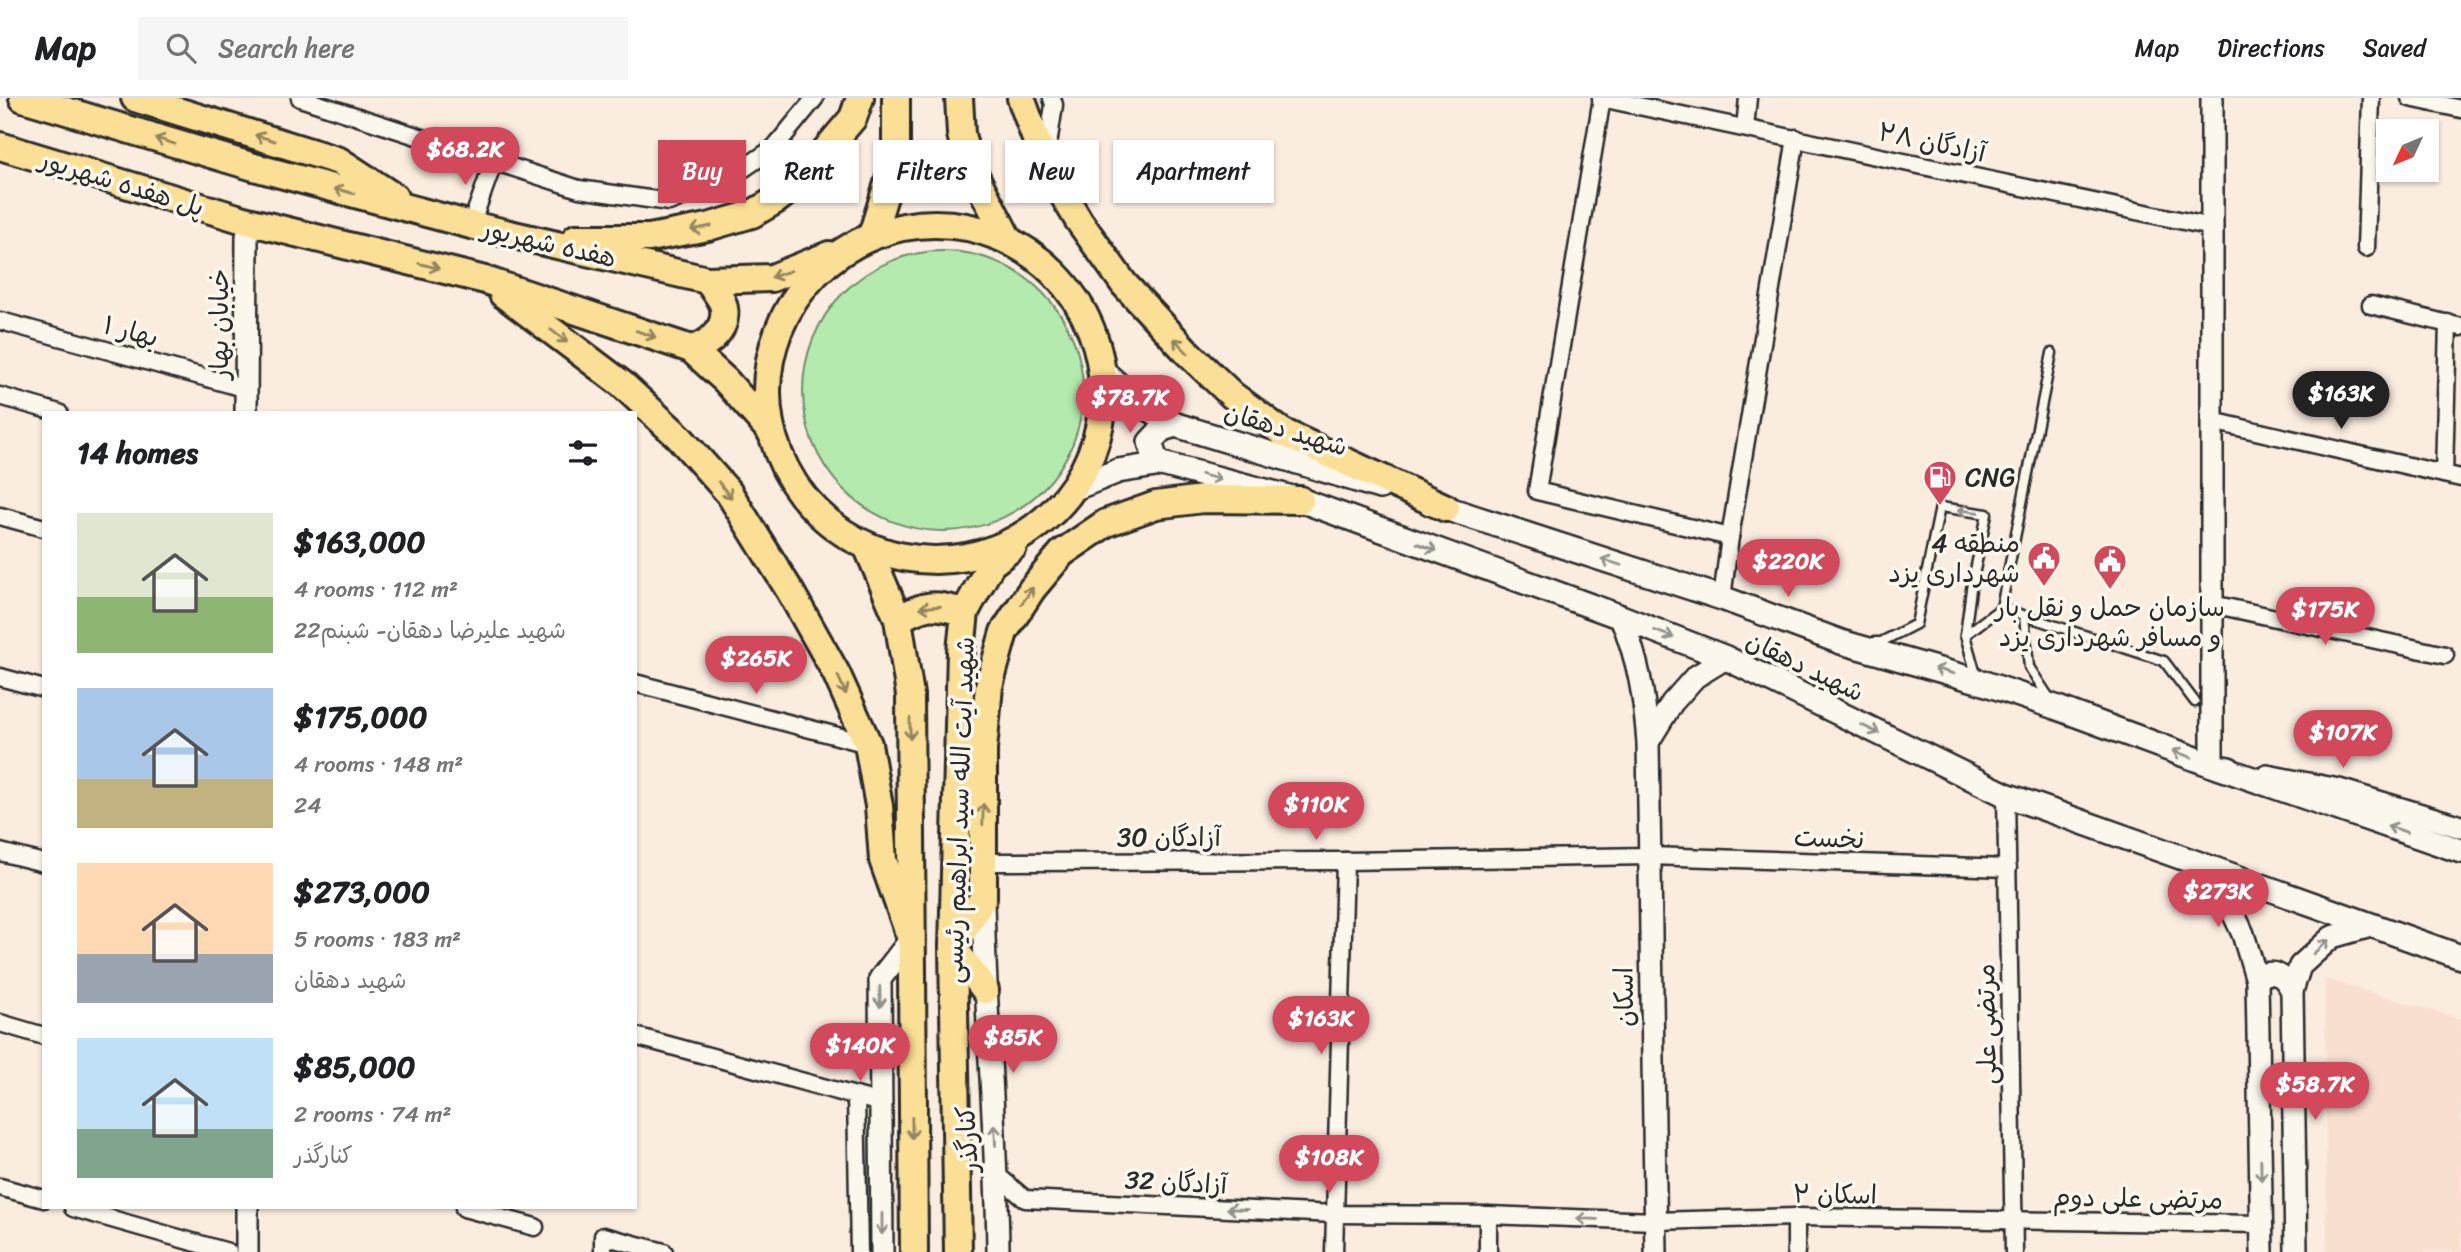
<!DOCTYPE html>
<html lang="en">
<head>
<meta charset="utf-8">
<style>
	body { margin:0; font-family:Sriracha,"Playpen Sans Arabic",sans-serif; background:#f6f6f6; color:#202124; height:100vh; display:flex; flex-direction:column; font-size:26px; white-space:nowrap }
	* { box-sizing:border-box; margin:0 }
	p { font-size:23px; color:#757577 }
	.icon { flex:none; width:38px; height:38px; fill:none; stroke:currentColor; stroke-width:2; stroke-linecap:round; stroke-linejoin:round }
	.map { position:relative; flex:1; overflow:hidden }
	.drawer { position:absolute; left:42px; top:313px; width:595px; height:798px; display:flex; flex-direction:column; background:#fff; border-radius:0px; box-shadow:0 2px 5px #0004 }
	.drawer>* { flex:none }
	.top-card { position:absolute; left:658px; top:42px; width:665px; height:63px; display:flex; gap:14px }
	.needle { width:46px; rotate:226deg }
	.fabs { position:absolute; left:2376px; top:21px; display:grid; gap:14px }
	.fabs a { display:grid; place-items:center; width:63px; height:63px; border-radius:0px; background:#fff; box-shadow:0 2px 5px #0004; font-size:35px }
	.price { position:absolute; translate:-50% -60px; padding:0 16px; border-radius:24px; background:#d1495b; color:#fff; font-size:23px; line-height:46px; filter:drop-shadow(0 2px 4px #0008) }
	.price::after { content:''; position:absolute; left:50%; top:42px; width:21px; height:16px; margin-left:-10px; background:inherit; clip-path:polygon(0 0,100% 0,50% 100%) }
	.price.on { background:#222; color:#fff }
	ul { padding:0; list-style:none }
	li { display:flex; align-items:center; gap:21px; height:175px; padding:0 35px }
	li span { display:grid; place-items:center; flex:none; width:196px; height:140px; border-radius:0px; color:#555 }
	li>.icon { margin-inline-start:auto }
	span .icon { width:84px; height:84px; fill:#fffc; stroke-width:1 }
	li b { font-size:30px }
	h2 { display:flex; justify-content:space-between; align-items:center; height:84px; padding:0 35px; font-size:30px }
	.pill { padding:0 24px; border-radius:0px; background:#fff; box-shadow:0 2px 5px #0004; font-size:24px; line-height:63px }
	.pill.on { background:#d1495b; color:#fff }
	header { display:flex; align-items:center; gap:42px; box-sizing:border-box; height:98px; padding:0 35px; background:#fff; border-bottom:2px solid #e0e0e0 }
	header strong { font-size:33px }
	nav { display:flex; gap:38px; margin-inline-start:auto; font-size:24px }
	.search { width:490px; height:63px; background:#f6f6f6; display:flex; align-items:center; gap:18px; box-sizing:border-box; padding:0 24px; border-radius:0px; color:#757577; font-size:26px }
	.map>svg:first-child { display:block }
	.built { fill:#f9dfd0 }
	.green { fill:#b4eaad; stroke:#708a6c; stroke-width:2 }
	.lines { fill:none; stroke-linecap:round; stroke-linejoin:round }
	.service-casing { stroke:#2b2b2b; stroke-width:13 }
	.minor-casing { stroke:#2b2b2b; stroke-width:21 }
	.tertiary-casing { stroke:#2b2b2b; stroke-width:26 }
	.secondary-casing { stroke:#2b2b2b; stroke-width:28 }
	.primary-casing { stroke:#2b2b2b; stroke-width:32 }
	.service { stroke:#fbf7ec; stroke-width:8 }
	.minor { stroke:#fbf7ec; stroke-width:16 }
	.tertiary { stroke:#fbf7ec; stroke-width:21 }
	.secondary { stroke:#fbf7ec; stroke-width:23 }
	.primary { stroke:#fbdf96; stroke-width:26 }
	.oneway { stroke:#938560 }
	.oneway2 { stroke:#93918c }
	.labels { text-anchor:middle; stroke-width:7; stroke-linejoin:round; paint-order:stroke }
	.street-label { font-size:26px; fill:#2b2b2b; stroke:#fbf7ec }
	.poi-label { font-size:26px; fill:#2b2b2b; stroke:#fbf7ec; text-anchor:start }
</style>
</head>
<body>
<header>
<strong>Map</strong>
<div class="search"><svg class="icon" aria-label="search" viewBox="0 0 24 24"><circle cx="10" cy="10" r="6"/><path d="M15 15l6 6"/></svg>Search here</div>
<nav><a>Map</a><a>Directions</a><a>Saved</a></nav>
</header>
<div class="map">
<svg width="2461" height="1154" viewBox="0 0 2461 1154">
	<rect width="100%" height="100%" fill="#faecdf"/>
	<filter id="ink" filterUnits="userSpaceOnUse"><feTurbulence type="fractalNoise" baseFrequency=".0143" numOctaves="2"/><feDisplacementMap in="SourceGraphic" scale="14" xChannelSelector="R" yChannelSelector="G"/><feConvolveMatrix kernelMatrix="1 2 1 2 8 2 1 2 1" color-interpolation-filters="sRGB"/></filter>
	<g filter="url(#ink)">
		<path class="built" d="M2325 881 2461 921V1154H2327Z"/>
		<circle class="green" cx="943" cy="293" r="140"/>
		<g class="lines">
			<defs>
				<g id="service">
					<path d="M2001 510 2052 255"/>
					<path d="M2024 518 2029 569 2050 601"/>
					<path d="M1965 537 2001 510 2164 563 2195 604"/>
					<path d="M1874 544H1881L1916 526 1940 409 1987 416 1971 491 1965 537 1977 580"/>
				</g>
				<g id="minor">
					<path d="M300 0 579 91 669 104 728 81 774 50 815 0"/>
					<path d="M1601 0 2212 129"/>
					<path d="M1602 0 1537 393 1730 439"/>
					<path d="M2410 0 2461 11"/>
					<path d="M1745 30 1748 0"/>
					<path d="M1046 60 1054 7 1052 0"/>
					<path d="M471 127 494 63"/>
					<path d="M2366 150 2371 0"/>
					<path d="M2371 207 2461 229"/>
					<path d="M1 223 247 291"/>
					<path d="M0 298 59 315"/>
					<path d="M2212 323 2461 380"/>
					<path d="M2444 376 2448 225"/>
					<path d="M0 418 44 430"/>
					<path d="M1722 500 1730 439 1796 40"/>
					<path d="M2212 506 2445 557"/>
					<path d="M0 579 44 591"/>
					<path d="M635 585 868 646"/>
					<path d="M2006 697 2014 1154"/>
					<path d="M0 754 44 765"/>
					<path d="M982 764 1345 763 1650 758 2008 770"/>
					<path d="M0 925 44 938"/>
					<path d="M635 938 881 1005"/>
					<path d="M856 998 859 1154"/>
					<path d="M998 1078 1025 1101 1334 1116 1488 1117 1655 1123 1796 1119 2262 1126"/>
					<path d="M0 1089 44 1101"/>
					<path d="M73 1110 228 1154"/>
					<path d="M464 1110 535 1129"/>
					<path d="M1488 1117V1154"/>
					<path d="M1796 1119V1154"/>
					<path d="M603 1154V1138L664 1154"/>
					<path d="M1334 1154 1345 763"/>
				</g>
				<g id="tertiary">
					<path d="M2212 0V667L2229 670"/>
					<path d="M246 315 247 138"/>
					<path d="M1621 519C1639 565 1644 596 1648 644L1656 1154"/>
					<path d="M1648 644 1672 605 1695 579 1726 560"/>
					<path d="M2267 678 2339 692 2461 729"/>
					<path d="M2203 768 2231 810 2243 836 2257 882 2262 1154"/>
					<path d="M983 800C985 918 997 1036 998 1154"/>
					<path d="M2257 882 2265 876C2279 873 2286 881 2292 893"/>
					<path d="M247 1110V1154"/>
					<path d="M882 1154 880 881 911 841"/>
					<path d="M2296 1154 2292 893 2300 868 2332 839 2371 828"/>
				</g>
				<g id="secondary">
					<path d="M1103 273 1136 303 1176 327 1380 389"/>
					<path d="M1162 366 1155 360 1150 344 1162 331 1176 327"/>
					<path d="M1075 390 1118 373 1162 366 1300 402 1621 519 1726 560 2006 697 2461 859"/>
					<path d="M1430 405 1722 500 1841 544 1978 583 2055 609 2212 667 2461 753"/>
				</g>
				<g id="primary">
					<path d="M23 0 254 69 471 127 707 182 772 180 829 157"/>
					<path d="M135 0 339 63 394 99"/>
					<path d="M959 0 961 36 967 62 1008 141"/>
					<path d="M1021 0 1045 66 1079 123 1124 186 1188 255 1232 297 1282 334 1446 410"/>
					<path d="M0 48 244 122 485 182 691 251 726 283 772 335"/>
					<path d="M896 60C919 78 944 79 967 62"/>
					<circle cx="935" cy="294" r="168"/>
					<path d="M872 137 896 60V0"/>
					<path d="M576 140H649L708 129 752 116 776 102 798 85 853 20 860 0"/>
					<path d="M503 196 622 286 679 339 729 395 790 493 836 575 868 646 879 708 883 762 911 841"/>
					<path d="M691 251C710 247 730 228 723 206 720 198 712 189 707 182"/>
					<path d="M867 448 898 521 910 597 914 1154"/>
					<path d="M898 521C928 505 932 506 965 514"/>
					<path d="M985 892 953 849 983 800V652L989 588 1004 534 1032 491 1062 455 1106 425 1156 407 1203 401 1300 402"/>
					<path d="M958 1154 953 849 961 553 965 514 991 466 1013 449"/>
				</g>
			</defs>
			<use href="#service" class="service-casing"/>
			<use href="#minor" class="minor-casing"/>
			<use href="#tertiary" class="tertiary-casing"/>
			<use href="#secondary" class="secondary-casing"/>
			<use href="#primary" class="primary-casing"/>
			<use href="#service" class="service"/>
			<use href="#minor" class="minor"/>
			<use href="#tertiary" class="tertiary"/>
			<use href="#secondary" class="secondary"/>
			<use href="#primary" class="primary"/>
		</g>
		<defs><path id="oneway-shaft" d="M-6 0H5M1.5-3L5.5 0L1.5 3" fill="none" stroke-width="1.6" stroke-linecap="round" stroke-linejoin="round" transform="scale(1.75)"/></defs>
		<g class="oneway">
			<use href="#oneway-shaft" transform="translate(265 40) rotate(-163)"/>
			<use href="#oneway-shaft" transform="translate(165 43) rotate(-163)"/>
			<use href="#oneway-shaft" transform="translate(344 93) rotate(-165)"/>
			<use href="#oneway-shaft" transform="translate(701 130) rotate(168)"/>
			<use href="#oneway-shaft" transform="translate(429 168) rotate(14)"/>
			<use href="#oneway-shaft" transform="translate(781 176) rotate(161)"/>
			<use href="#oneway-shaft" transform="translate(646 236) rotate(19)"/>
			<use href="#oneway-shaft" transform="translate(559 238) rotate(37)"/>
			<use href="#oneway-shaft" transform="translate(1181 248) rotate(-133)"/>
			<use href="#oneway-shaft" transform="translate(725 392) rotate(51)"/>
			<use href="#oneway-shaft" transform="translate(1027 498) rotate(-56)"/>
			<use href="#oneway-shaft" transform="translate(930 509) rotate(176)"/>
			<use href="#oneway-shaft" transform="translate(842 587) rotate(66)"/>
			<use href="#oneway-shaft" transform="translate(910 631) rotate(90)"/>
			<use href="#oneway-shaft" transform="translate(983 716) rotate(-89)"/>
			<use href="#oneway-shaft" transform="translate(912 1030) rotate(89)"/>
		</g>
		<g class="oneway2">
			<use href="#oneway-shaft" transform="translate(1211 379) rotate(15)"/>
			<use href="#oneway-shaft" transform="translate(1968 413) rotate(-172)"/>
			<use href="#oneway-shaft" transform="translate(1427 449) rotate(20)"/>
			<use href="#oneway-shaft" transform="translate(1611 464) rotate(-162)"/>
			<use href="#oneway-shaft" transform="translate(1664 536) rotate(21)"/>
			<use href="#oneway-shaft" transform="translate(1944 573) rotate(-164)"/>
			<use href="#oneway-shaft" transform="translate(1870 631) rotate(26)"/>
			<use href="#oneway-shaft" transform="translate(2182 656) rotate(-160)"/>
			<use href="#oneway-shaft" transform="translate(2397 731) rotate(-161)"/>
			<use href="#oneway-shaft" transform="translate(2321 849) rotate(-41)"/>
			<use href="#oneway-shaft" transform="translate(880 899) rotate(89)"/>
			<use href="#oneway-shaft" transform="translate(995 1037) rotate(-93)"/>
			<use href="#oneway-shaft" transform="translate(2261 1072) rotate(89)"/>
			<use href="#oneway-shaft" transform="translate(1237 1111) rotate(-177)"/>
			<use href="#oneway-shaft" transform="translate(1587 1121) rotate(-178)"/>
			<use href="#oneway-shaft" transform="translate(882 1126) rotate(90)"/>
		</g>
	</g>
	<defs>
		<symbol id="fuel-pin" viewBox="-11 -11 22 30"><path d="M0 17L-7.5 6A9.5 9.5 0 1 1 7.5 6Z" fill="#d1495b" stroke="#fbf7ec"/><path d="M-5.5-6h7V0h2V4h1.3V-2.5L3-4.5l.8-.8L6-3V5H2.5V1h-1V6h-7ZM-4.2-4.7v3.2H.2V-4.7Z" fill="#fff"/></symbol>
		<symbol id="civic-pin" viewBox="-11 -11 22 30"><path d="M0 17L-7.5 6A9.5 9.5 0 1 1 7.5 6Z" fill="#d1495b" stroke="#fbf7ec"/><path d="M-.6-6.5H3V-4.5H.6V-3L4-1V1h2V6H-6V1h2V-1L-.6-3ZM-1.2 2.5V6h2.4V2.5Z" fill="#fff"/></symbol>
	</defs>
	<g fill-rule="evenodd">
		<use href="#fuel-pin" x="1921" y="360" width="38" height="52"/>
		<use href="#civic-pin" x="2025" y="441" width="38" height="52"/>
		<use href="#civic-pin" x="2091" y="444" width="38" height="52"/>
	</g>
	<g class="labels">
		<g class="street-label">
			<text transform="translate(1932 44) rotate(12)" y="9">۲۸ آزادگان</text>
			<text transform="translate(122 85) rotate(17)" y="9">پل هفده شهریور</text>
			<text transform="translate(549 145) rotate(13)" y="9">هفده شهریور</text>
			<text transform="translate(219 226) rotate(-90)" y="9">خیابان بهار</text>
			<text transform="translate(131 233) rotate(15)" y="9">بهار ۱</text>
			<text transform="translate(1286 331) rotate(17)" y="9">شهید دهقان</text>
			<text transform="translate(1805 568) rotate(26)" y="9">شهید دهقان</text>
			<text transform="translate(959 712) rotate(-88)" y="9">شهید آیت الله سید ابراهیم رئیسی</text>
			<text x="1169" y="748">آزادگان 30</text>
			<text transform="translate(1829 740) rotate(2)" y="9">نخست</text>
			<text transform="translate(1624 899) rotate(-91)" y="9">اسکان</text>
			<text transform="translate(1986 926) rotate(-91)" y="9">مرتضی علی</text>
			<text transform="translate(967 1041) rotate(-93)" y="9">کنارگذر</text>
			<text transform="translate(1176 1084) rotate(3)" y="9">آزادگان 32</text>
			<text transform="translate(1835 1096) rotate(1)" y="9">اسکان ۲</text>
			<text transform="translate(2138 1100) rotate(1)" y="9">مرتضی علی دوم</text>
		</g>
		<g class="poi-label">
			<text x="1965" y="388">CNG</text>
			<text x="2020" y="454" text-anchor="end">منطقه 4<tspan x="2020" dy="30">شهرداری یزد</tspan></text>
			<text x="2110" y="518" text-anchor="middle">سازمان حمل و نقل بار<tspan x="2110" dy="30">و مسافر شهرداری یزد</tspan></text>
		</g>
	</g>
</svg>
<div class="fabs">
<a><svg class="needle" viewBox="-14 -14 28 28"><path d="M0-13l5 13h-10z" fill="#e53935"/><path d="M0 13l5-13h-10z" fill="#757577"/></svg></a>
</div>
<b class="price" style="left:465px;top:89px">$68.2K</b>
<b class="price on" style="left:2341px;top:333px">$163K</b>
<b class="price" style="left:1130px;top:337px">$78.7K</b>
<b class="price" style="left:1788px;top:501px">$220K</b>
<b class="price" style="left:2325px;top:549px">$175K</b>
<b class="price" style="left:756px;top:598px">$265K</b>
<b class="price" style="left:2343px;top:672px">$107K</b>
<b class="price" style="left:1316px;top:744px">$110K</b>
<b class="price" style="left:2218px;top:831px">$273K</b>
<b class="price" style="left:1321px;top:958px">$163K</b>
<b class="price" style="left:1013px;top:977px">$85K</b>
<b class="price" style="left:860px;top:985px">$140K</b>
<b class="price" style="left:2315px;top:1024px">$58.7K</b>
<b class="price" style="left:1329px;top:1097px">$108K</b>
<div class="top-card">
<a class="pill on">Buy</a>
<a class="pill">Rent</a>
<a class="pill">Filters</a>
<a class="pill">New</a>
<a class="pill">Apartment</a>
</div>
<section class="drawer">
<h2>14 homes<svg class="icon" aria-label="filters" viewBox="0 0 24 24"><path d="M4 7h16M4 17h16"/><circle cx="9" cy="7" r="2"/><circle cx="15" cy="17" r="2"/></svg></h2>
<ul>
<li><span style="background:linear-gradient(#dfe7d0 60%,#8fb573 0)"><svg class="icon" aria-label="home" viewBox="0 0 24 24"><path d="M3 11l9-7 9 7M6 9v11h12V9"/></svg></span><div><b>$163,000</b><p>4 rooms · 112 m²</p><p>شهید علیرضا دهقان- شبنم22</p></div></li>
<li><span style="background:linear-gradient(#a9c7e8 65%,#c2b280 0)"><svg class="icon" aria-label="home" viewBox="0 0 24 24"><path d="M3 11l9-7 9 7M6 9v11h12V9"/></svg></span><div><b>$175,000</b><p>4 rooms · 148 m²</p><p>24</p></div></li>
<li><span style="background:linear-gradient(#ffd9b3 65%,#9aa5b1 0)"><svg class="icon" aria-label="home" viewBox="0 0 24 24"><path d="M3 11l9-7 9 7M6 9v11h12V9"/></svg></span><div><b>$273,000</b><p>5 rooms · 183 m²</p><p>شهید دهقان</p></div></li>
<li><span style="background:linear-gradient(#bfe0f5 65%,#7fa58c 0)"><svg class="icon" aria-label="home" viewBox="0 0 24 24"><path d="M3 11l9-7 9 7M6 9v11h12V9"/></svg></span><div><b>$85,000</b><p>2 rooms · 74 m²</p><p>کنارگذر</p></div></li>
</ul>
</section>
</div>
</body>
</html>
